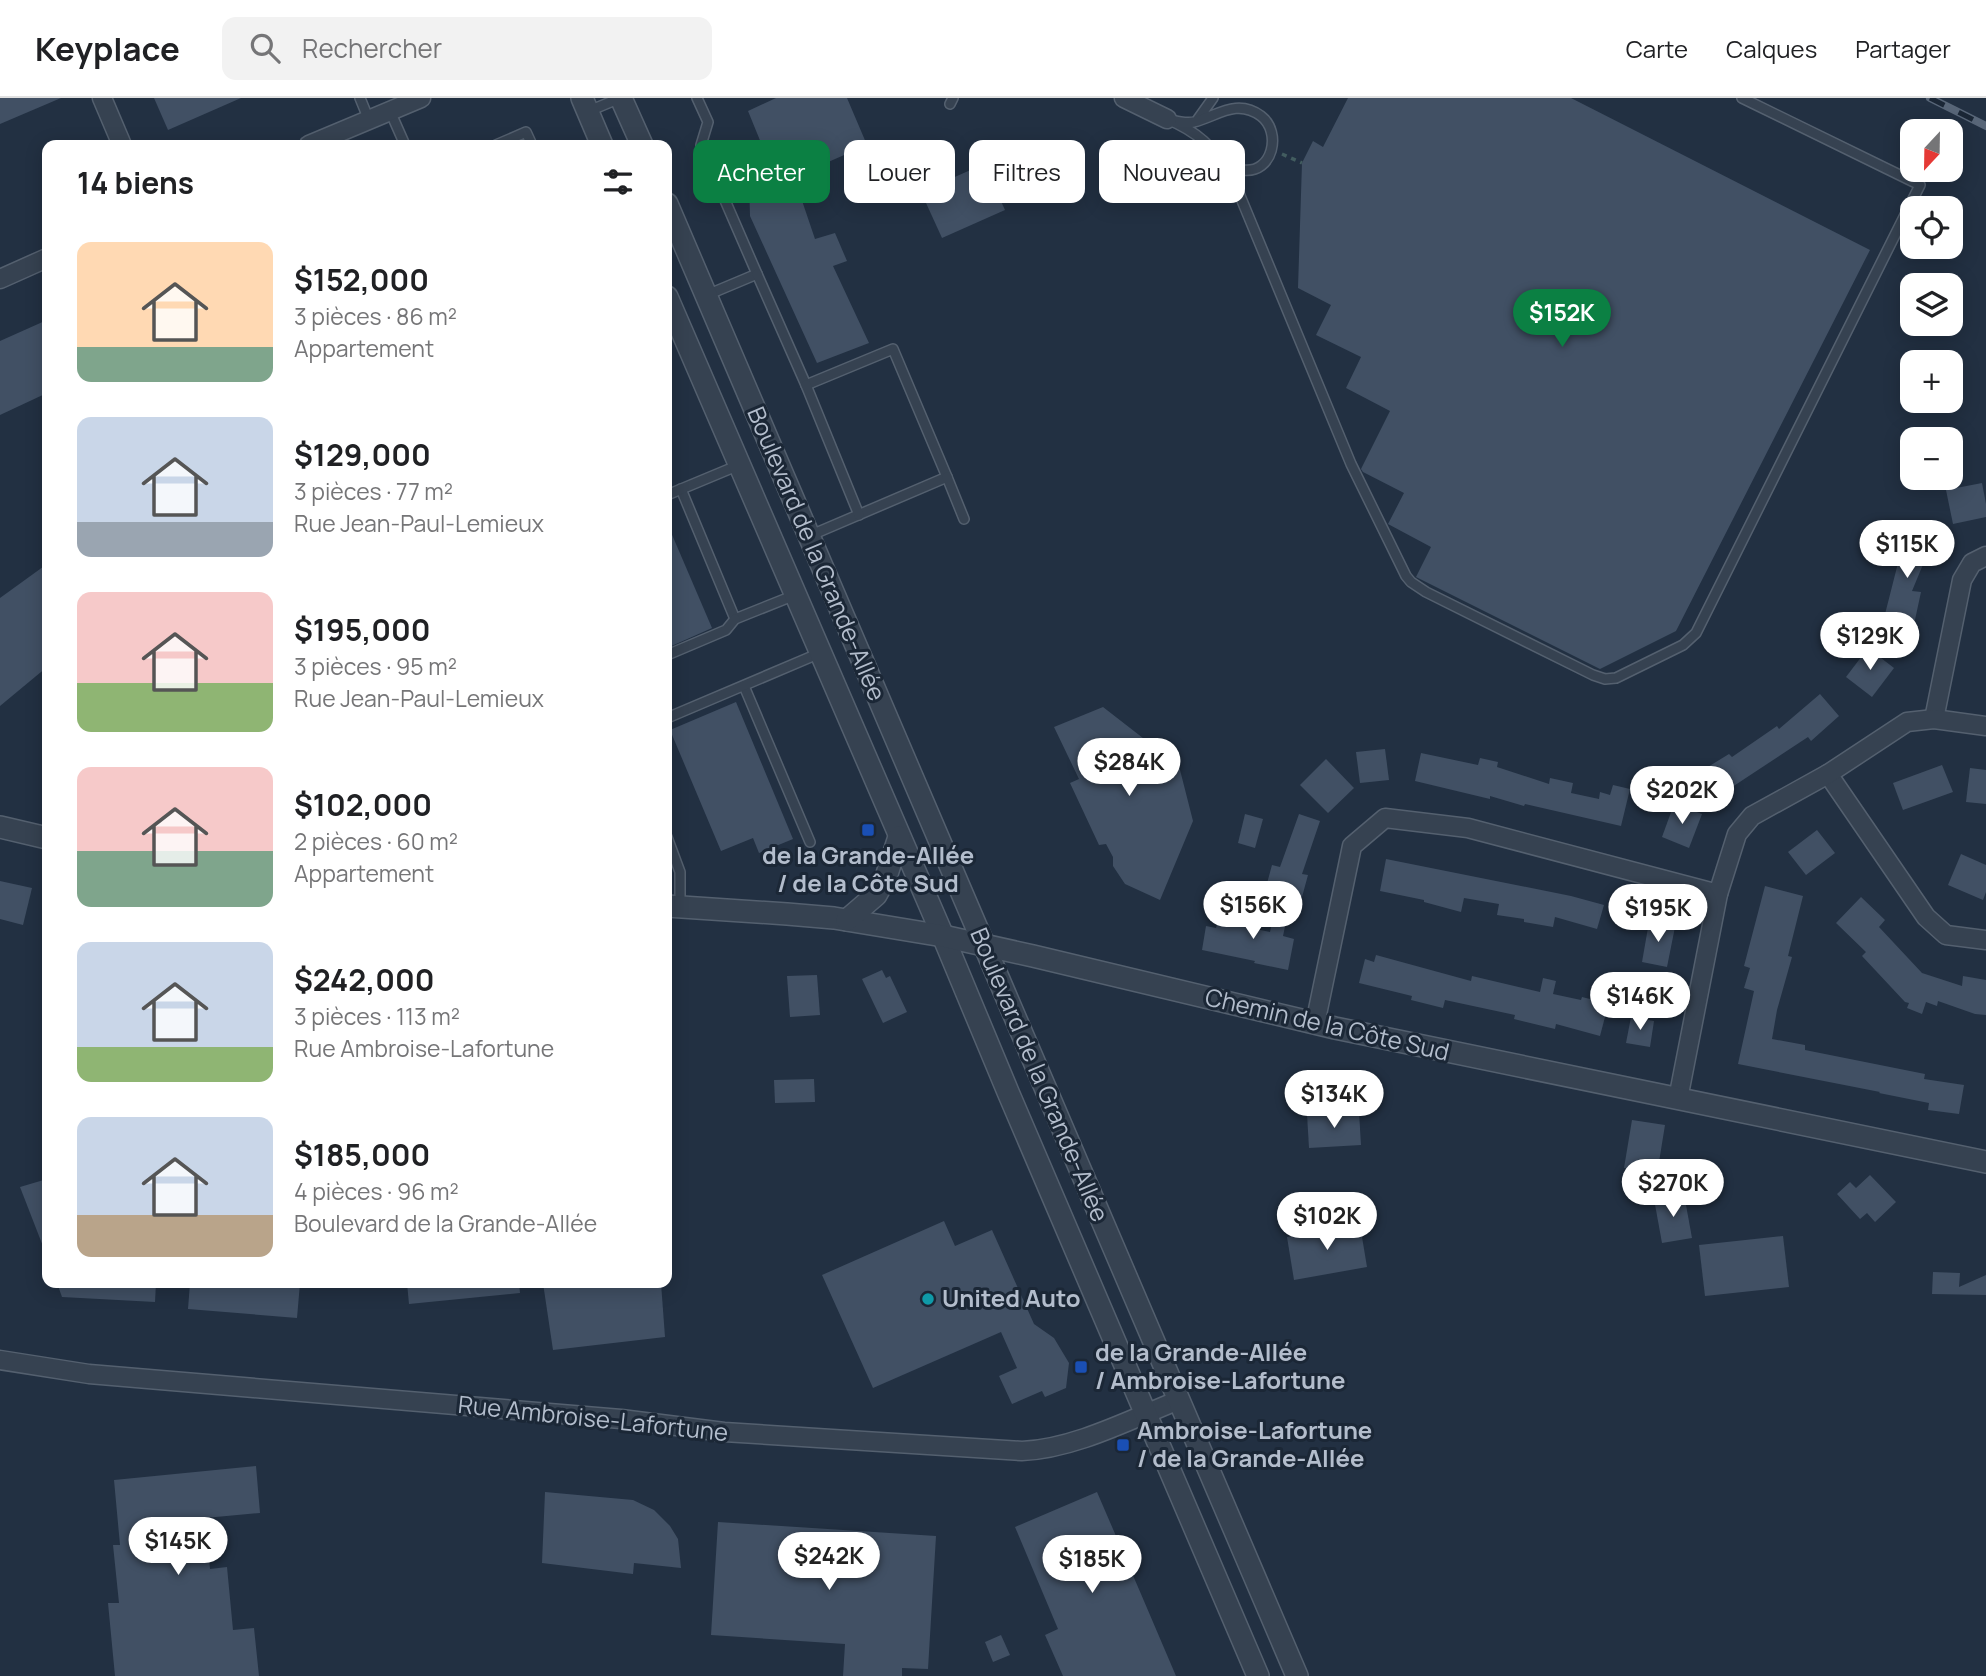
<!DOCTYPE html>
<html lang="fr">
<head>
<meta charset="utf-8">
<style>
	body { margin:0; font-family:Manrope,sans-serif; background:#f2f2f2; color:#202124; height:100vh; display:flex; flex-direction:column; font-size:26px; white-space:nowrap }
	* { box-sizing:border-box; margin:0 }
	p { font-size:23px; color:#757577 }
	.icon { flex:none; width:38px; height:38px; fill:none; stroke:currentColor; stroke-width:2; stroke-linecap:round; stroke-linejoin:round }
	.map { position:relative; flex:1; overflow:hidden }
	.side { position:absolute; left:42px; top:42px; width:630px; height:1148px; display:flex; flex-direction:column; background:#fff; border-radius:14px; box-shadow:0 4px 18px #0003 }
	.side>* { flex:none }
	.hud { position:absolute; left:693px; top:42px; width:665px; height:63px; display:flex; gap:14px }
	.needle { width:46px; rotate:202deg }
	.buttons { position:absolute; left:1900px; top:21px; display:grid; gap:14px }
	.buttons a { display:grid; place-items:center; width:63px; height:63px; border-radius:14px; background:#fff; box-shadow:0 4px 18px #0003; font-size:35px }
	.price { position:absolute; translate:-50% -60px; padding:0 16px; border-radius:24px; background:#fff; color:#222; font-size:23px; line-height:46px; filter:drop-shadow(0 2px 4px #0008) }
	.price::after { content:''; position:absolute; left:50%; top:42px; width:21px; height:16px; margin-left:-10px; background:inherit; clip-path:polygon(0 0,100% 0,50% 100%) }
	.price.active { background:#0b8043; color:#fff }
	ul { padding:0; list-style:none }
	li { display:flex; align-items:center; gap:21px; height:175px; padding:0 35px }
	li span { display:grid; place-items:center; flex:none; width:196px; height:140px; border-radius:14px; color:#555 }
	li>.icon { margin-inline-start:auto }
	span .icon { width:84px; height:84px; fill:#fffc; stroke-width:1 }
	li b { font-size:30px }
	h2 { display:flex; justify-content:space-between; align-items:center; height:84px; padding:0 35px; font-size:30px }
	.pill { padding:0 24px; border-radius:14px; background:#fff; box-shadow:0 4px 18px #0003; font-size:24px; line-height:63px }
	.pill.active { background:#0b8043; color:#fff }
	header { display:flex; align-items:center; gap:42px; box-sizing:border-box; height:98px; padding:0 35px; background:#fff; border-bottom:2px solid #e0e0e0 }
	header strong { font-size:33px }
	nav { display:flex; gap:38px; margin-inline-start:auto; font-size:24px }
	.search { width:490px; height:63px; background:#f2f2f2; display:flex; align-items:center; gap:18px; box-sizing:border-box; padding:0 24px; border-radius:14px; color:#757577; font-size:26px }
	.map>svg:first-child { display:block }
	.building { fill:#415064 }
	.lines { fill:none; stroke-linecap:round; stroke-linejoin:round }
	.service-casing { stroke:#54606f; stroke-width:12 }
	.minor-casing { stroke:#54606f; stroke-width:21 }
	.tertiary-casing { stroke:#54606f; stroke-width:24 }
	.path { stroke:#425c5f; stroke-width:3.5; stroke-dasharray:5 5; stroke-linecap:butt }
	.service { stroke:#364251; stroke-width:9 }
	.minor { stroke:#364251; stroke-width:18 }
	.tertiary { stroke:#364251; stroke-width:21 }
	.rail-casing { stroke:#586678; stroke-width:8 }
	.rail { stroke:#1b2736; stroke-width:5; stroke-dasharray:16; stroke-linecap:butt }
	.transit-dot { fill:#1a4fb4; stroke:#1b2736; stroke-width:2.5 }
	.culture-dot { fill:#0f9aa8; stroke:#1b2736; stroke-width:2.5 }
	.labels { text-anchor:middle; stroke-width:6; stroke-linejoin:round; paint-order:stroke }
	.street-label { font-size:24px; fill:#b3bdcc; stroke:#1b2736 }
	.poi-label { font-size:24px; font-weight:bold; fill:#b3bdcc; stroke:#1b2736; text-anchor:start }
</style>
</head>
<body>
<header>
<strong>Keyplace</strong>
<div class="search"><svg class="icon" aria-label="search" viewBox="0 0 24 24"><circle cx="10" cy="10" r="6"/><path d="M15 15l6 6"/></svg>Rechercher</div>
<nav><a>Carte</a><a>Calques</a><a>Partager</a></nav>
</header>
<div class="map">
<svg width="1986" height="1578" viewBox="0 0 1986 1578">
	<rect width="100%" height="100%" fill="#223042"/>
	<g class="building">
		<path d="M0 0H61L0 26Z"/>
		<path d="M154 0H241L168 32Z"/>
		<path d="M776 0H847L867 47 794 79 815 141 835 135 847 163 833 168 869 245 817 265 750 118 749 83 752 72 770 67 748 13Z"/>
		<path d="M1348 0H1571L1870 152 1676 533 1600 571 1416 479 1431 449 1388 426 1404 395 1363 374 1361 371 1390 313 1346 290 1361 259 1316 237 1331 207 1298 190 1302 65 1313 43 1323 49Z"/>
		<path d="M984 66 1005 112 942 140 921 94Z"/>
		<path d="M47 222V295L0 317V243Z"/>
		<path d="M1982 385 1986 406V419L1953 426 1946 392Z"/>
		<path d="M667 425 712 530 667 550Z"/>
		<path d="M1909 430 1934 440 1912 493 1921 494 1913 531 1883 524 1898 465 1895 464Z"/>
		<path d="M47 466V569L0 608V500Z"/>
		<path d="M1868 550 1894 570 1872 599 1846 579Z"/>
		<path d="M1820 596 1839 618 1811 643 1808 639 1714 701 1698 675 1729 656 1732 659 1777 628 1779 631Z"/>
		<path d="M736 604 793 741 759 755 753 740 721 753 670 632Z"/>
		<path d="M1103 609 1179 668 1193 723 1160 802 1125 786 1113 768V759L1106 746 1099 747 1070 685 1079 681 1054 629Z"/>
		<path d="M1385 651 1389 682 1360 685 1356 654Z"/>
		<path d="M1421 655 1478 667 1480 660 1498 664 1497 669 1549 686 1550 680 1573 685 1571 695 1599 701 1600 694 1610 697 1613 687 1630 691 1621 728 1525 706 1524 708 1490 698V701L1415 683Z"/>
		<path d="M1326 661 1354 690 1328 715 1300 687Z"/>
		<path d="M1942 667 1953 694 1903 712 1893 685Z"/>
		<path d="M1970 670 1986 672V706L1966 704Z"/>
		<path d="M1674 706 1702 716 1689 750 1662 739Z"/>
		<path d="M1245 716 1263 721 1255 750 1238 745Z"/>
		<path d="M1299 716 1320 723 1302 776 1308 777 1302 799 1266 789 1272 767 1280 769Z"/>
		<path d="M1817 732 1835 755 1806 777 1788 754Z"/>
		<path d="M1961 756 1986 767V794L1983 802 1948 787Z"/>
		<path d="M1386 761 1571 798 1604 807 1597 831 1555 819 1553 829 1524 824V821L1497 817 1499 806 1464 800 1461 814 1424 804V802L1380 793Z"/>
		<path d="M0 783 32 790 23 827 0 821Z"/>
		<path d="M1765 788 1803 798 1788 858 1792 859 1777 912 1772 941 1805 947V952L1925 976 1924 981 1964 987 1959 1016 1928 1012 1929 1005 1879 995 1880 994 1738 966 1754 893 1744 890 1750 870 1744 868Z"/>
		<path d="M1861 799 1885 822 1879 829 1922 875 1962 888 1963 878 1986 882V917L1975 916 1938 903 1937 908 1926 904 1922 916 1907 910 1909 905 1905 904 1862 858 1866 854 1836 825Z"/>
		<path d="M1277 802 1290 805 1283 838 1294 841 1288 872 1254 865 1255 863 1202 852 1206 828 1216 830 1218 823 1270 834Z"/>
		<path d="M1649 824 1675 829 1667 869 1642 864Z"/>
		<path d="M1376 857 1471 883 1472 878 1540 894 1543 880 1556 883 1553 896 1581 902 1582 899 1594 902 1596 896 1610 900 1600 938 1556 926 1555 931 1514 921 1515 917 1445 902 1443 910 1411 902 1412 898 1359 885 1365 861 1374 864Z"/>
		<path d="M882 872 886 880 890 878 907 914 883 925 862 881Z"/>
		<path d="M817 877 820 917 790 919 787 878Z"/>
		<path d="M1631 919 1654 923 1650 949 1626 945Z"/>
		<path d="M814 981 815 1004 775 1005 774 982Z"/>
		<path d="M1359 1014 1361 1047 1309 1050 1307 1016Z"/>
		<path d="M1632 1022 1665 1027 1659 1064 1644 1062 1642 1073 1624 1070Z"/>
		<path d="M1870 1077 1896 1104 1875 1124 1867 1115 1860 1121 1837 1096 1850 1084 1856 1090Z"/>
		<path d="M47 1081V1156H46L20 1089Z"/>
		<path d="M1684 1096 1692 1140 1662 1145 1654 1101Z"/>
		<path d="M944 1123 955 1148 992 1132 1034 1226 1054 1240 1069 1265 1066 1290 1045 1299 1042 1293 1012 1306 999 1278 1017 1270 1001 1234 873 1290 822 1177Z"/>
		<path d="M1360 1127 1367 1169 1294 1182 1287 1139Z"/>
		<path d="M1783 1138 1789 1189 1705 1198 1699 1147Z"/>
		<path d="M1933 1174 1960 1175 1959 1189 1986 1177V1197L1932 1196Z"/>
		<path d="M57 1185H156L155 1204 62 1199Z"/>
		<path d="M190 1185H300L297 1220 188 1211Z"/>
		<path d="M407 1185H519L520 1195 409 1206Z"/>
		<path d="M543 1185H661L665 1239 553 1252Z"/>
		<path d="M256 1368 260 1415 205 1420 210 1471 227 1469 233 1532 254 1530 259 1578H115L108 1505H119L113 1447H120L114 1382Z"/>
		<path d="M545 1394 633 1402 654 1412 670 1428 678 1441 681 1470 634 1465 633 1476 542 1465Z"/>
		<path d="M1097 1394 1141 1496 1176 1578H1063L1045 1537 1058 1531 1015 1429Z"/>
		<path d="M718 1424 936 1438 928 1571 902 1570V1578H843L845 1546 711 1537Z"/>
		<path d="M1001 1537 1010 1557 993 1564 985 1544Z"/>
	</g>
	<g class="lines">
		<defs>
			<g id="service">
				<path d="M360 0 369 22"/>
				<path d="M697 0 708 24 701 47 757 176 707 197"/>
				<path d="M950 6 953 0"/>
				<path d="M390 13 405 47"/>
				<path d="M589 13 620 0"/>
				<path d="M1198 21 1213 0"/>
				<path d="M496 47 526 34 532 47"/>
				<path d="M1219 60C1226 65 1234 71 1243 72 1273 76 1282 34 1261 18 1237 0 1217 18 1194 24 1185 26 1176 23 1167 21 1198 34 1212 48 1231 76L1351 366 1406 478 1411 484 1426 494 1593 577 1605 581 1616 580 1683 547 1696 535 1920 87 1742 0"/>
				<path d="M757 176 806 287 893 251 947 379 809 438"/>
				<path d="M806 287 859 417"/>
				<path d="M947 379 964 421"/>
				<path d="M681 391 735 521 795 497"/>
				<path d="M667 397 739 367"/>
				<path d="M667 557 726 532 735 521"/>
				<path d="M744 588 810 744"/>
				<path d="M667 620 820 555"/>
				<path d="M667 739 680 774V808"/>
			</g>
			<g id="minor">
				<path d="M102 0 122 47"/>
				<path d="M1124 0 1167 21"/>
				<path d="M309 47 421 0"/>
				<path d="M0 181 47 160"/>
				<path d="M1934 621 1962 482 1972 465 1986 458"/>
				<path d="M1828 676 1926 819 1946 837 1986 842"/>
				<path d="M1315 926 1352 748 1385 720 1468 730 1718 796"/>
				<path d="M1678 1001 1718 796 1737 736 1752 718 1828 676 1907 624 1934 621 1986 628"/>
				<path d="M0 1262 89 1276 621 1321 724 1334 1022 1353C1074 1351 1131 1321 1179 1302"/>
			</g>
			<g id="tertiary">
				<path d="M582 0 602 47"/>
				<path d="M621 0 642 47"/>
				<path d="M667 106 1297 1578"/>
				<path d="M667 199 943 838 1008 994 1258 1578"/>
				<path d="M0 729 47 740"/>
				<path d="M667 808 787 816 834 820 943 838 1033 858 1335 930 1986 1064"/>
				<path d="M847 822 876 797 886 779 899 739"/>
			</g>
		</defs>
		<use href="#service" class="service-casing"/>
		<use href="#minor" class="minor-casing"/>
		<use href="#tertiary" class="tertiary-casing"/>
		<path class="path" d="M1282 56 1302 65"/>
		<use href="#service" class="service"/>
		<use href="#minor" class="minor"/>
		<use href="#tertiary" class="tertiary"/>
		<defs>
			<path id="rail" d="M1930 0 1986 28"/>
		</defs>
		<use href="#rail" class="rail-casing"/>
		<use href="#rail" class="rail"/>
	</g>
	<g class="transit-dot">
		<rect x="861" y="725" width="14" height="14" rx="3.5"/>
		<rect x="1074" y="1262" width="14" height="14" rx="3.5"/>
		<rect x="1116" y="1340" width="14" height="14" rx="3.5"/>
	</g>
	<circle class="culture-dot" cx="928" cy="1201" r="7"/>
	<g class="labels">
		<g class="street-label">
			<text transform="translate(816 456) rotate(67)" y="8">Boulevard de la Grande-Allée</text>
			<text transform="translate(1327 927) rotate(13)" y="8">Chemin de la Côte Sud</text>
			<text transform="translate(1039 977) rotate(67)" y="8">Boulevard de la Grande-Allée</text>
			<text transform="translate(593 1321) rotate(6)" y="8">Rue Ambroise-Lafortune</text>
		</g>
		<g class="poi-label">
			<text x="868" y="766" text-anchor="middle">de la Grande-Allée<tspan x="868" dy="28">/ de la Côte Sud</tspan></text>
			<text x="942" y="1209">United Auto</text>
			<text x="1095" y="1263">de la Grande-Allée<tspan x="1095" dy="28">/ Ambroise-Lafortune</tspan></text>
			<text x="1137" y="1341">Ambroise-Lafortune<tspan x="1137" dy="28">/ de la Grande-Allée</tspan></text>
		</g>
	</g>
</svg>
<div class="buttons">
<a><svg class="needle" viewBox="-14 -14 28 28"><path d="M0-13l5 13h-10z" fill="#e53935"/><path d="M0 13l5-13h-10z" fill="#757577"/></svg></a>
<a><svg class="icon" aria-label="locate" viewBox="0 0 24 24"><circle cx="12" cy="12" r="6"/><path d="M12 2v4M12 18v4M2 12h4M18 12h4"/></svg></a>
<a><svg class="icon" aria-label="layers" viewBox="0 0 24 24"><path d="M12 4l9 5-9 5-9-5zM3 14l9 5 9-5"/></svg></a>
<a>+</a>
<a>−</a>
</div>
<b class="price active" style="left:1562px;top:251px">$152K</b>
<b class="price" style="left:1907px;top:482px">$115K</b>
<b class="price" style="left:1870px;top:574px">$129K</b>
<b class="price" style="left:1129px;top:700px">$284K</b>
<b class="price" style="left:1682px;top:728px">$202K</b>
<b class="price" style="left:1253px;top:843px">$156K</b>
<b class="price" style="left:1658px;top:846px">$195K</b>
<b class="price" style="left:1640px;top:934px">$146K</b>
<b class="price" style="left:1334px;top:1032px">$134K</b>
<b class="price" style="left:1673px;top:1121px">$270K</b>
<b class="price" style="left:1327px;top:1154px">$102K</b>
<b class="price" style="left:178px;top:1479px">$145K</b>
<b class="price" style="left:829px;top:1494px">$242K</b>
<b class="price" style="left:1092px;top:1497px">$185K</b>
<div class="hud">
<a class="pill active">Acheter</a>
<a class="pill">Louer</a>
<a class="pill">Filtres</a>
<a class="pill">Nouveau</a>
</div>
<section class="side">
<h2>14 biens<svg class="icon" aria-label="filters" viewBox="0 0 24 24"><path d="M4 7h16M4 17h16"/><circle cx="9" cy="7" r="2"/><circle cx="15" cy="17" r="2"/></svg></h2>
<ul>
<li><span style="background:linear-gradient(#ffd9b3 75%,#7fa58c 0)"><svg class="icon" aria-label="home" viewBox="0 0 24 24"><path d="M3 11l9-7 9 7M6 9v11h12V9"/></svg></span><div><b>$152,000</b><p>3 pièces · 86 m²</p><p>Appartement</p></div></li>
<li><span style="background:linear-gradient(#c9d6e8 75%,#9aa5b1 0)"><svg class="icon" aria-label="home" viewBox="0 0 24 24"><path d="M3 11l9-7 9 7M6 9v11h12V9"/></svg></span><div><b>$129,000</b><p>3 pièces · 77 m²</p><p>Rue Jean-Paul-Lemieux</p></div></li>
<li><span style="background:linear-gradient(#f6c9c9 65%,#8fb573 0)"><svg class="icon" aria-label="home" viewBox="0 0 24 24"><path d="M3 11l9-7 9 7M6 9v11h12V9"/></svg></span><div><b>$195,000</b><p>3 pièces · 95 m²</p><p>Rue Jean-Paul-Lemieux</p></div></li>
<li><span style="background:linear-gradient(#f6c9c9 60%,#7fa58c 0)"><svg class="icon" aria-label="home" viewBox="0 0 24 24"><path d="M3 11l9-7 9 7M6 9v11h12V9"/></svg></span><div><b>$102,000</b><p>2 pièces · 60 m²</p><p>Appartement</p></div></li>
<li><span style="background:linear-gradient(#c9d6e8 75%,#8fb573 0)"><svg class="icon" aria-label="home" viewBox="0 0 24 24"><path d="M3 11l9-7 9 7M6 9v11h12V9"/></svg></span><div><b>$242,000</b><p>3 pièces · 113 m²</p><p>Rue Ambroise-Lafortune</p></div></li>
<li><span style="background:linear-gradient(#c9d6e8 70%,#b9a48a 0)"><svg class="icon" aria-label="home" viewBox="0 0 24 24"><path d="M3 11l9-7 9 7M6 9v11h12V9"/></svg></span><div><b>$185,000</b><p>4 pièces · 96 m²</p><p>Boulevard de la Grande-Allée</p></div></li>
</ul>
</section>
</div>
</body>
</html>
